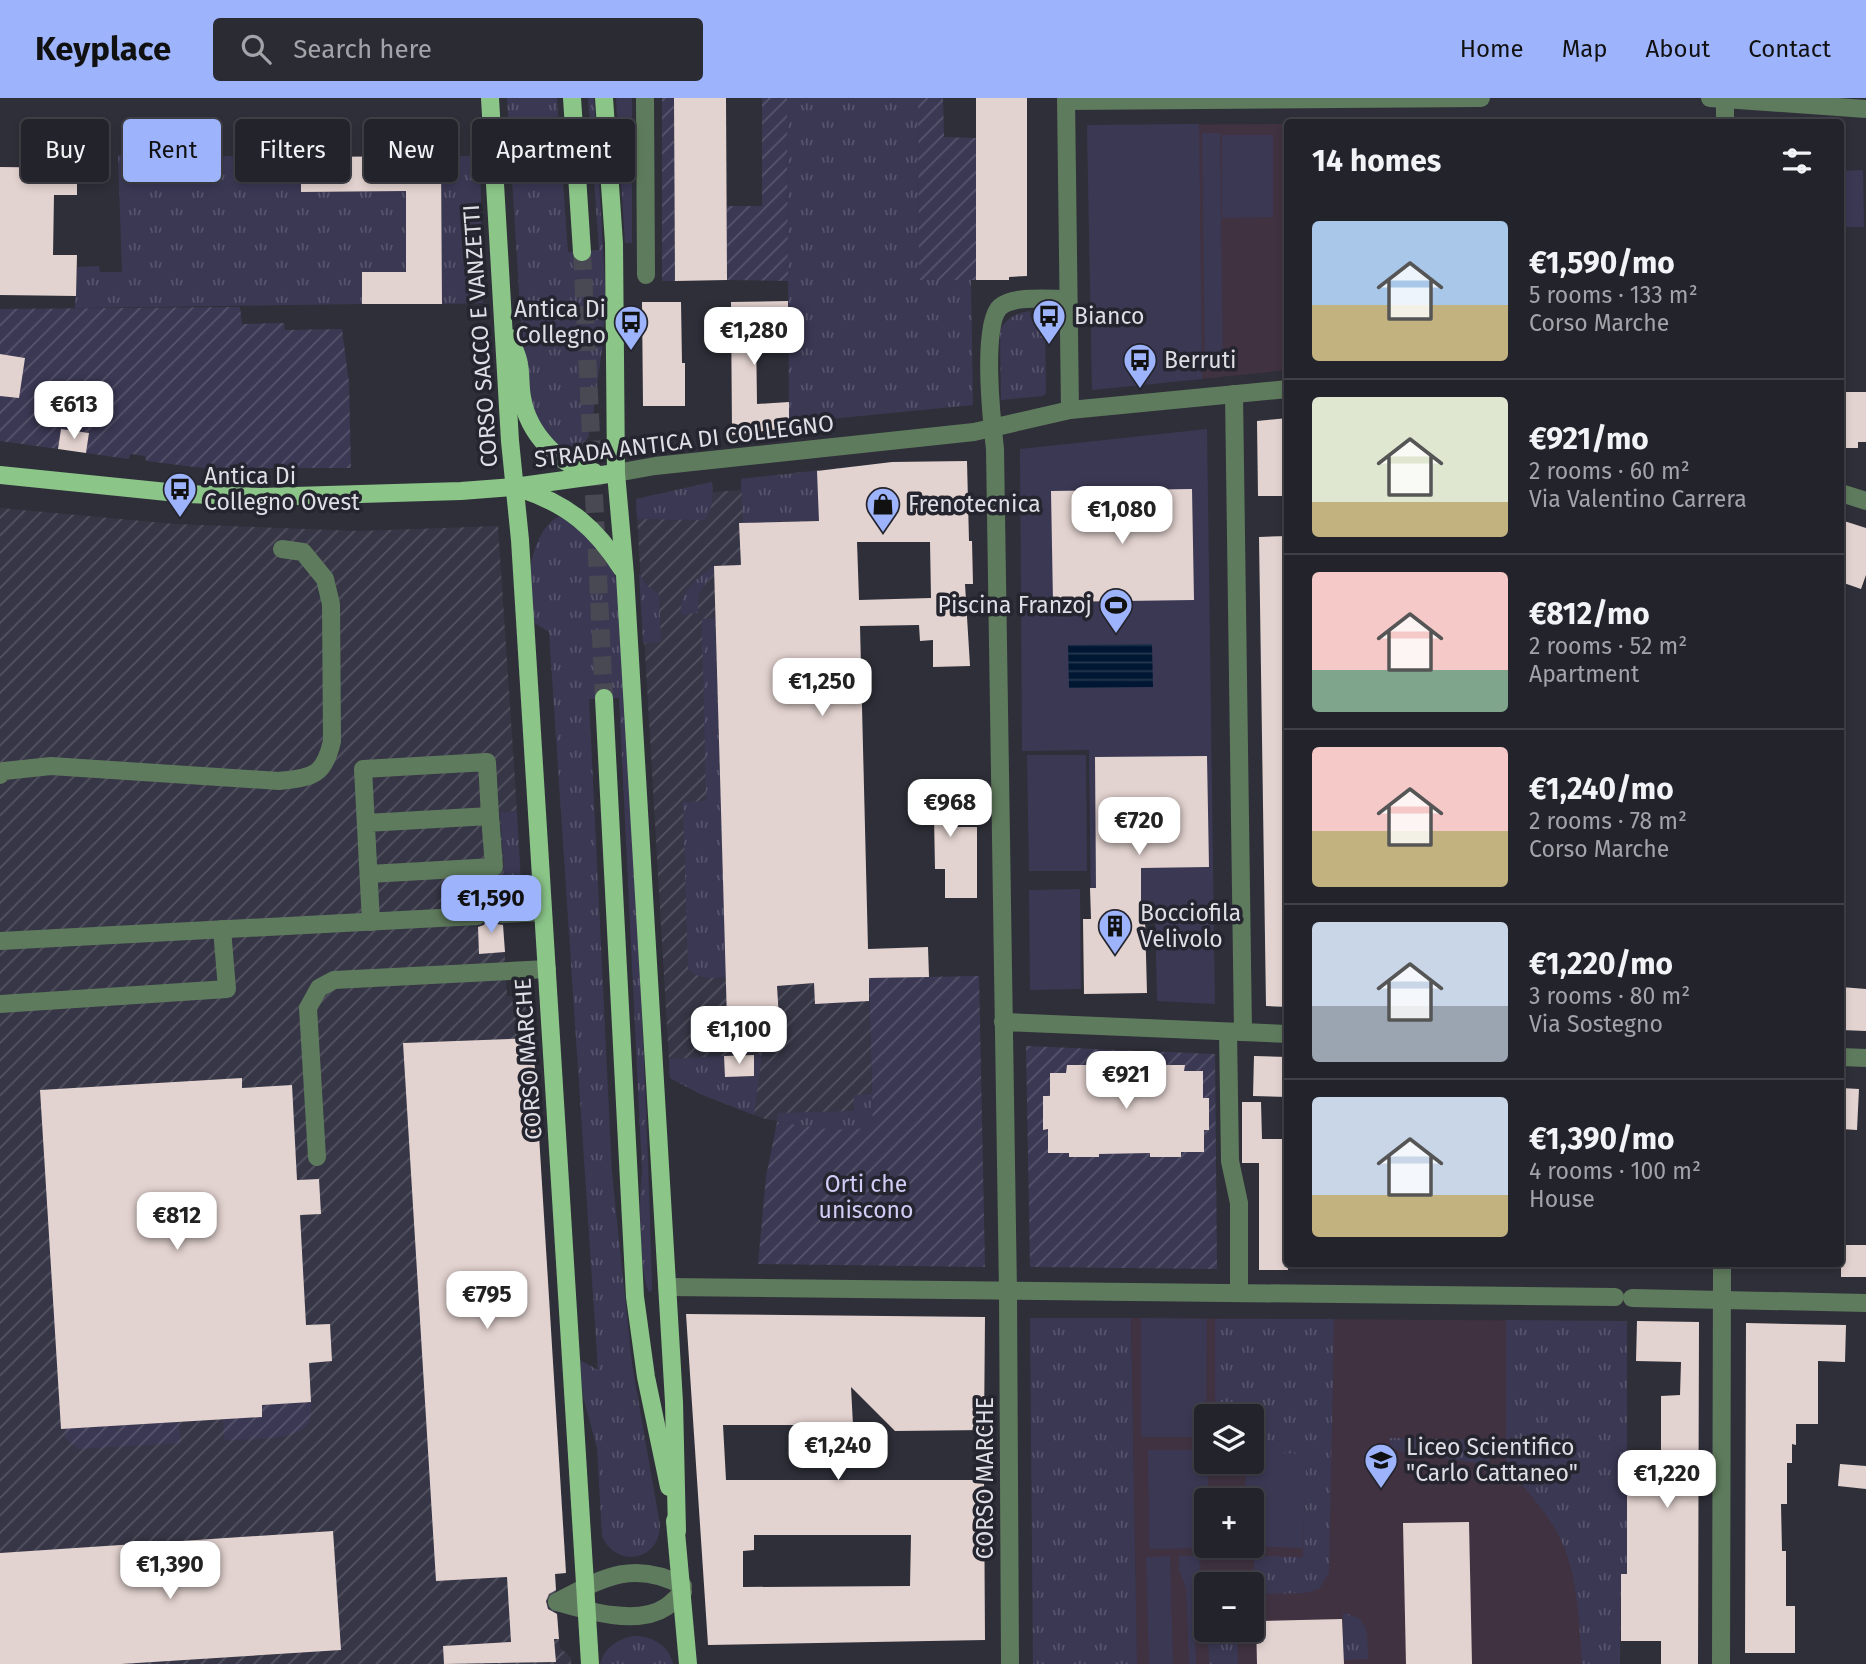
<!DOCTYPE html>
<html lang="en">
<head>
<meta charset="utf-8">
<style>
	body { margin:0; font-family:"Fira Sans",sans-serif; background:#2b2b33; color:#f1f3f6; height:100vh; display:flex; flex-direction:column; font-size:26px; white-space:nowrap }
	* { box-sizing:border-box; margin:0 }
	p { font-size:23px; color:#a3a4a9 }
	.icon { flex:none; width:38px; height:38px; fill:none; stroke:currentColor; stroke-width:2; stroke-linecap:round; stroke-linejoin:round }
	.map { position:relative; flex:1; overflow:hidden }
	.side { position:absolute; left:1284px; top:21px; width:560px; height:1148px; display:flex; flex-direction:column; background:#23232b; border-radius:7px; box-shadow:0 4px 10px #0003,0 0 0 2px #404047 }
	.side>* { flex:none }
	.banner { position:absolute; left:21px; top:21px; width:665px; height:63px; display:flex; gap:14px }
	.tools { position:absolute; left:1194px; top:1306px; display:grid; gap:14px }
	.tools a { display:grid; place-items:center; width:70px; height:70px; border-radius:7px; background:#23232b; box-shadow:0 4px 10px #0003,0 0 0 2px #404047; font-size:35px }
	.price { position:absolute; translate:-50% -60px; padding:0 16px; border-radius:14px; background:#fff; color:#222; font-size:23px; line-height:46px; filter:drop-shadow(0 2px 4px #0008) }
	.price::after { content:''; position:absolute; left:50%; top:42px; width:21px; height:16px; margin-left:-10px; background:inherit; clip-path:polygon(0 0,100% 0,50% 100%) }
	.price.current { background:#9db4fd; color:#111 }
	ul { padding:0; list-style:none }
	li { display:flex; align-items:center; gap:21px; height:175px; padding:0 28px }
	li+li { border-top:2px solid #404047 }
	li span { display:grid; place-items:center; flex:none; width:196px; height:140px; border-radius:7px; color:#555 }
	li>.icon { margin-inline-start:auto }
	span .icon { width:84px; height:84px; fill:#fffc; stroke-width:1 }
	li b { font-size:30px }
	h2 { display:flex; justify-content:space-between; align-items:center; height:84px; padding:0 28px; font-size:30px }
	.chip { padding:0 24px; border-radius:7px; background:#23232b; box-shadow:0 4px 10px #0003,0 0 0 2px #404047; font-size:24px; line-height:63px }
	.chip.current { background:#9db4fd; color:#111 }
	header { display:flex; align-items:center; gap:42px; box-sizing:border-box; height:98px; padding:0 35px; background:#9db4fd; color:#111 }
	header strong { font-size:33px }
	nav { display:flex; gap:38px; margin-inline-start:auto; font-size:24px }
	.search { width:490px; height:63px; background:#2b2b33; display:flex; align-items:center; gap:18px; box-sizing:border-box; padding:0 24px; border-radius:7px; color:#a3a4a9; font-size:26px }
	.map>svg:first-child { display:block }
	.industrial { fill:url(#industrial-furrows) }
	.education { fill:#403240; fill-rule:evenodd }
	.grass { fill:url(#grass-tufts) }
	.garden { fill:url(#garden-furrows) }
	.pitch { fill:#3b3854 }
	.water { fill:url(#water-rules) }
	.building { fill:#e3d3d0; fill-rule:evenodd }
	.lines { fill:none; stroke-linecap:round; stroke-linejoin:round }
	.major-tunnel { stroke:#494953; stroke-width:18; stroke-dasharray:18 9; stroke-linecap:butt }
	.minor { stroke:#5f7b5d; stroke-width:18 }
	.major { stroke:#8bc588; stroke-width:18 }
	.labels { text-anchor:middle; stroke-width:7; stroke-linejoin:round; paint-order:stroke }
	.poi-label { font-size:23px; fill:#dfdee5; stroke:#25252f; text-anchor:start }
	.street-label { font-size:23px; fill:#dfdee5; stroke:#25252f }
	.park-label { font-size:23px; fill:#d0cef7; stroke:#25252f }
</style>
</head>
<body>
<header>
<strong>Keyplace</strong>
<div class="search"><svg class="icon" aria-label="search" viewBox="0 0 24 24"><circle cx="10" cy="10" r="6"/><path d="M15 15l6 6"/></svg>Search here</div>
<nav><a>Home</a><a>Map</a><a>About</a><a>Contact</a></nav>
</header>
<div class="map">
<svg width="1866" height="1566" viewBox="0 0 1866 1566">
	<defs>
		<pattern id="industrial-furrows" width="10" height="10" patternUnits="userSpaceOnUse" patternTransform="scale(1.75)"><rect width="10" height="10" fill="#363646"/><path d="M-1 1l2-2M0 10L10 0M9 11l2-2" fill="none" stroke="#535361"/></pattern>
		<pattern id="grass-tufts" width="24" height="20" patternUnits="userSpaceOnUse" patternTransform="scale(1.75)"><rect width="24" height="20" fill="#3b3854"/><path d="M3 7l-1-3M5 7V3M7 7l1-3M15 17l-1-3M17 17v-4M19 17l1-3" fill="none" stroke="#57546c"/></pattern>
		<pattern id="garden-furrows" width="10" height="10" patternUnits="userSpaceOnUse" patternTransform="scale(1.75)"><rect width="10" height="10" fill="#3b3854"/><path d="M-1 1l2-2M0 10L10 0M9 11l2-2" fill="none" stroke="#57546c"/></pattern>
		<pattern id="water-rules" width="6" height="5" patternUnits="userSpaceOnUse" patternTransform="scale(1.75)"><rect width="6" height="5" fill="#001733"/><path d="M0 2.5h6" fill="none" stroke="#253850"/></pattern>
	</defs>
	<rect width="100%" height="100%" fill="#2f2f39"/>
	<g class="industrial">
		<path d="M855 368 873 1031 834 1032 765 1021 720 1004 670 980 636 401 712 384 713 394 741 392V381Z"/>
		<path d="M0 410 175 426 358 433 498 428 517 713 500 714 505 782 495 805H502L507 898 530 897 566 1475 555 1476 559 1541 560 1550 571 1559V1566H0Z"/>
	</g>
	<g class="education">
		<path d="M1288 26V272L1092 292 1087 27Z"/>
		<path d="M1131 1220 1627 1223V1476L1621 1477 1620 1566H1137ZM1206 1318H1251V1363H1206ZM1206 1402H1251V1447H1206ZM1206 1486H1251V1531H1206Z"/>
	</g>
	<g class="grass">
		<path d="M507 0H557L568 154 599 152 588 0H594L606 202 602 251 593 317 588 340 576 352C551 354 532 311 525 290Z"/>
		<path d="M616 0H632V145H625Z"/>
		<path d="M787 0H918L919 182H971L973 307 789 325Z"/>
		<path d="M118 57 301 59 302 94 406 93V174H362V206L75 210 77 169 99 168 100 174H122Z"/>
		<path d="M441 58H480L483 205 442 206Z"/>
		<path d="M1030 213 1031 221H1045L1046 295 1043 298 1001 302 1000 232C1007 220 1016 215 1030 213Z"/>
		<path d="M855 368 857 421 743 425 741 381 817 373 818 392 843 391 842 370Z"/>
		<path d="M712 384C713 396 713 414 704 422L637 421 636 401Z"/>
		<path d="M564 417C590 438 603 451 617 482 632 718 646 955 652 1192L649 1194C639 1178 639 1094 642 1073L619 600 589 601 612 1075 632 1266 660 1427C660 1463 616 1471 602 1438L597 1350 583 1298 580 1262 598 1272 549 534 533 524C532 508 530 491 530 475 531 455 543 421 564 417Z"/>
		<path d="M714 468V476C699 491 698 495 698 515L681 517C679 493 696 481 714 468Z"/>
		<path d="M639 475 646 487 659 496 661 544 643 545Z"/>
		<path d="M715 520 726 879C712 880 699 882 688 871L683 704 706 703 702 521Z"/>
		<path d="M517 713 521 785 495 806 494 783 505 782 500 714Z"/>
		<path d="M762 956 754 1017 700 996 670 980 669 961 724 958 725 979 754 978V957Z"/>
		<path d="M872 996 873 1031 834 1032 777 1024 778 1015 854 1013V997Z"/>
		<path d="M1030 1220H1131L1137 1566H1033Z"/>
		<path d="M1215 1221H1334L1329 1475 1319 1491 1305 1495 1254 1496V1458L1303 1459 1306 1356 1251 1355V1318H1215Z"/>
		<path d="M1506 1222 1627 1223V1476L1621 1477 1620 1566H1582C1579 1526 1578 1474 1559 1438 1546 1413 1526 1391 1506 1370Z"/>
		<path d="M1389 1340 1489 1342V1367L1402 1354 1391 1349Z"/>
		<path d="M1343 1515C1371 1519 1367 1537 1368 1561L1343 1562Z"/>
		<path d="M1208 1531H1237L1238 1566H1209Z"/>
		<path d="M633 1538C653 1538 668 1547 673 1566H600C604 1550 617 1541 633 1538Z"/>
	</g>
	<g class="garden">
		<path d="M662 0H674L675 183H662Z"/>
		<path d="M762 0H787L788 183 727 182V108H762Z"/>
		<path d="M918 0H943L944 39 976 40V182H919Z"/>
		<path d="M240 209 242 226 284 225 285 232 342 231 349 285 351 370H203L146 363 145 358 131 356 128 361 86 355 89 335 61 331 58 351 0 343V211Z"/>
		<path d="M979 878 985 1169 758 1166 766 1079 777 1024 834 1032 873 1030 869 880Z"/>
		<path d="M1026 948 1215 956 1217 1171 1030 1169Z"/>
		<path d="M311 1304C311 1309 312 1316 310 1321 303 1345 245 1341 224 1342L223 1321 262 1319V1307Z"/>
		<path d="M179 1324 181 1345 78 1351 65 1340V1330Z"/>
	</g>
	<g class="pitch">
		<path d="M1199 26 1202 281 1092 292 1087 27Z"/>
		<path d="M1202 35H1220L1223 268H1205Z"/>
		<path d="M1222 37H1273V119L1222 120Z"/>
		<path d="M1863 72 1864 129H1841V73Z"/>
		<path d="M1207 331 1215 906 1157 903 1155 814H1091L1089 652 1022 653 1020 351Z"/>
		<path d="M1027 657H1086L1087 773H1029Z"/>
		<path d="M1080 791 1081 891 1030 892 1029 792Z"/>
		<path d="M1141 1220 1207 1221 1206 1339H1141Z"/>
		<path d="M1148 1352H1206V1363H1208V1402H1206V1447H1209V1450L1149 1451Z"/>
		<path d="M1251 1355 1306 1356 1303 1450 1244 1448 1251 1447V1402H1245L1246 1363H1251Z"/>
		<path d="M1170 1458 1173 1566H1149L1146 1459Z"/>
		<path d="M1179 1458H1199L1200 1470 1194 1490 1196 1566H1189L1186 1490 1179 1472Z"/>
	</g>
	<path class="water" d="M1152 546 1153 589 1069 590 1068 547Z"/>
	<g class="building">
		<path d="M674 0H726L727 182 675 183Z"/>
		<path d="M976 0H1027V178L1009 179V182H976Z"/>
		<path d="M441 58 442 206H362V174H406V93L301 94V59Z"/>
		<path d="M0 69 77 70V97H54L53 157H77L76 198 0 197Z"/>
		<path d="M788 203V232H756L757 306 789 304V330L732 337 731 204Z"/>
		<path d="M642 204H681L682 265H685V308H643Z"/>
		<path d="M0 256 25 260 19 300 0 298Z"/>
		<path d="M1841 294H1866V344H1858V350H1841Z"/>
		<path d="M1288 320V398H1258L1257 323Z"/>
		<path d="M61 331 89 335 86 355 58 351Z"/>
		<path d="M967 363 969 443H972L973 486H965L970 568 933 569V542L920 543 919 527 860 528 868 851 928 849 929 879 869 880V903L815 906 814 885 777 888 779 920 727 922 714 468 741 467 739 425 819 423 817 373 892 364ZM857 444H930L931 500 859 502Z"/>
		<path d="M1192 391 1194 502 1053 504 1051 393Z"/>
		<path d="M1841 422 1866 430V477L1861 491 1841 484Z"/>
		<path d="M1288 438V594H1284L1285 629H1288V909L1266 908 1259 439Z"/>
		<path d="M1207 658 1209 769 1141 770V820H1145L1147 895 1084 896 1083 821H1091L1090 790H1096L1095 659Z"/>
		<path d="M914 684H954V729H977V800H945V771H935L934 718H915Z"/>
		<path d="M498 806 492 810 491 817 496 826 503 827 505 854 479 856 478 829 484 827 488 818 486 811 477 807Z"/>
		<path d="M1841 889 1866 891V933L1841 932Z"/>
		<path d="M533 940 566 1475 555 1476 556 1492 549 1496 546 1503 548 1511 557 1516 559 1541H554L556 1564 444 1566 443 1548 511 1544 507 1479 436 1483 403 945Z"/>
		<path d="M754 957V978L725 979 724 958Z"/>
		<path d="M1254 958 1288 959V999L1253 998Z"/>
		<path d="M1067 967H1185L1184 973H1203V1000H1209V1032H1204V1054H1181V1059H1150V1055L1099 1056V1059H1069V1055H1048V1031L1043 1032V998H1050V975H1066Z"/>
		<path d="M242 980V990L292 987 297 1082 319 1081 321 1116 300 1117 306 1227 330 1226 332 1263 309 1265 311 1304 262 1307V1319L61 1331 40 992Z"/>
		<path d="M1841 990 1859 991 1857 1032 1841 1031Z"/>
		<path d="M1242 1004H1261L1262 1041H1288V1065H1285L1288 1172H1259V1065H1242Z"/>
		<rect x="1841" y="1147" width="25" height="32"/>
		<path d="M686 1216 985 1219 984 1332 895 1333 851 1289 853 1327H723L726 1382H984L985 1542 708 1547ZM754 1437H911L910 1488 743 1489V1453L754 1452Z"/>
		<path d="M1637 1223 1699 1224 1698 1566H1661V1543H1621V1476H1627V1382H1661V1298L1680 1297 1681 1264 1636 1263Z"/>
		<path d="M1746 1225 1846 1227 1845 1264 1818 1263V1326H1796V1347L1792 1346V1365H1787V1406H1781L1782 1453H1786V1508H1795V1555H1745Z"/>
		<path d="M1840 1366 1866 1368V1391L1838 1388Z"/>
		<path d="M1469 1424 1472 1566H1406L1403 1425Z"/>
		<path d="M333 1433 341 1552 121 1566H0V1455Z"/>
		<path d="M1342 1521 1344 1566H1257L1256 1523Z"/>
	</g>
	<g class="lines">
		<path class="major-tunnel" d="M582 154 604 600"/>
		<g class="minor">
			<path d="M645 0 646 177"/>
			<path d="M1066 0 1070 312"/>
			<path d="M1710 0 1866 11"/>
			<path d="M1725 1V24"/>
			<path d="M1066 3 1481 0"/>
			<path d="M1234 296 1243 934"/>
			<path d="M616 375 655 368 974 334 1070 312 1288 291"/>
			<path d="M1841 395 1866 403"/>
			<path d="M0 677 4 673 51 668 279 683C312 679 324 679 332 643L331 506 325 481 303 454 282 451"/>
			<path d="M366 725 490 718 487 664 363 671 371 824"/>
			<path d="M369 776 494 769 490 718"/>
			<path d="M502 816 543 814"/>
			<path d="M0 843 477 818"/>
			<path d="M0 906 227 891 222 831"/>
			<path d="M1003 924 1288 936"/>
			<path d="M1228 934 1230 1063 1239 1105V1195"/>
			<path d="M1841 959 1866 960"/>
			<path d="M317 1059 308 910 319 890 334 882 547 871"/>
			<path d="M667 1189 1615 1199"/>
			<path d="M1632 1200 1866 1205"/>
			<path d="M557 1504C587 1513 638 1528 666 1509 672 1505 678 1498 683 1494"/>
			<path d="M557 1504C602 1480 634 1461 683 1488"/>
			<path d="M1010 1566 1008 1194 995 351C992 325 981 226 1000 209 1013 197 1050 201 1068 201"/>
			<path d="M1721 1566 1722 1166"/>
		</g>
		<g class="major">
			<path d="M490 0 510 343 520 442 590 1566"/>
			<path d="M572 0 582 154"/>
			<path d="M604 0 614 145 616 375 625 477 674 1304 677 1433"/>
			<path d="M510 240C513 249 518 258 519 266 521 277 520 289 522 299 528 335 559 369 594 374"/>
			<path d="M0 377 187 396 260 399 461 393 514 389 616 375"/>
			<path d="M521 391C568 406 596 430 622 471"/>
			<path d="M604 600 635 1199 646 1279 669 1389"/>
			<path d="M675 1423 688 1566"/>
		</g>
	</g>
	<defs>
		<symbol id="bus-pin" viewBox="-11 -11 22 30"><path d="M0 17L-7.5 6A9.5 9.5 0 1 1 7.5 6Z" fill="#9db4fd" stroke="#25252f"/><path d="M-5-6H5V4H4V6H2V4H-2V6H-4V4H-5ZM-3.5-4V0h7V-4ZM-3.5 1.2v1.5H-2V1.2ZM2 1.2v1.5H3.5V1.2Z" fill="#111"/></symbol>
		<symbol id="shop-pin" viewBox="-11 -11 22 30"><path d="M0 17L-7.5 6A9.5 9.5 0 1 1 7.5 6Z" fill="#9db4fd" stroke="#25252f"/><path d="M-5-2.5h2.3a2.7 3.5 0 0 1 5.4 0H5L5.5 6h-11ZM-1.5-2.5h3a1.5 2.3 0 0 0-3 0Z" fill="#111"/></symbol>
		<symbol id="stadium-pin" viewBox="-11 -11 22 30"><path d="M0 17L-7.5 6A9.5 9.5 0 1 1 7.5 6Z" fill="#9db4fd" stroke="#25252f"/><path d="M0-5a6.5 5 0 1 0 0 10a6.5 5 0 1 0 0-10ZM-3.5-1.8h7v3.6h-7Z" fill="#111"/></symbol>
		<symbol id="building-pin" viewBox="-11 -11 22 30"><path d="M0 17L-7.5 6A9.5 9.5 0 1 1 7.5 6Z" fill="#9db4fd" stroke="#25252f"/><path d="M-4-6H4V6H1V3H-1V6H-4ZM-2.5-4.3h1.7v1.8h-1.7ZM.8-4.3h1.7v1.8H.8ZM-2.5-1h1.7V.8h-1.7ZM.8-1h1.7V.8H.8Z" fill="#111"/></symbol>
		<symbol id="school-pin" viewBox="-11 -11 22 30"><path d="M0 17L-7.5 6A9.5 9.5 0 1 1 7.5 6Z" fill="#9db4fd" stroke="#25252f"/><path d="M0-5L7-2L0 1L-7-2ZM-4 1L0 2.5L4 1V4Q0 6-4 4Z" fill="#111"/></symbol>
	</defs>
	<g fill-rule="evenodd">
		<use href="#bus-pin" x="1030" y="199" width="38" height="52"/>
		<use href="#bus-pin" x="612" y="205" width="38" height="52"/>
		<use href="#bus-pin" x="1121" y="243" width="38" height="52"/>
		<use href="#bus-pin" x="161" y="372" width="38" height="52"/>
		<use href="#shop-pin" x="864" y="387" width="38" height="52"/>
		<use href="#stadium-pin" x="1097" y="488" width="38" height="52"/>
		<use href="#building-pin" x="1096" y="809" width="38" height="52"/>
		<use href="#school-pin" x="1362" y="1343" width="38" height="52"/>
	</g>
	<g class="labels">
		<g class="poi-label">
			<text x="606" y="219" text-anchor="end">Antica Di<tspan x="606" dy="26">Collegno</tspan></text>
			<text x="1074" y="226">Bianco</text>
			<text x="1164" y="270">Berruti</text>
			<text x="204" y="386">Antica Di<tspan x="204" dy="26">Collegno Ovest</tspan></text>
			<text x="908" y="414">Frenotecnica</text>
			<text x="1092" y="515" text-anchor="end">Piscina Franzoj</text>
			<text x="1140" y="823">Bocciofila<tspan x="1140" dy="26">Velivolo</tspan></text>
			<text x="1406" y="1357">Liceo Scientifico<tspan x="1406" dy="26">"Carlo Cattaneo"</tspan></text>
		</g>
		<g class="street-label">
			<text transform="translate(480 238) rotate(-94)" y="8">CORSO SACCO E VANZETTI</text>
			<text transform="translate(684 343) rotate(-7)" y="8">STRADA ANTICA DI COLLEGNO</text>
			<text transform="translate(528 961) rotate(-94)" y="8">CORSO MARCHE</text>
			<text transform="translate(985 1380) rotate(-90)" y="8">CORSO MARCHE</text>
		</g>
		<g class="park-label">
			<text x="866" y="1094">Orti che<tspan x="866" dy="26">uniscono</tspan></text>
		</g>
	</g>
</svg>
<div class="tools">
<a><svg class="icon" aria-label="layers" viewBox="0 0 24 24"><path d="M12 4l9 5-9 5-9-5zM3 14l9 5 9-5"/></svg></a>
<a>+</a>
<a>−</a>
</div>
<b class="price" style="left:754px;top:269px">€1,280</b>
<b class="price" style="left:74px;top:343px">€613</b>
<b class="price" style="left:1122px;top:448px">€1,080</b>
<b class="price" style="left:822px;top:620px">€1,250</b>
<b class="price" style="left:950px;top:741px">€968</b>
<b class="price" style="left:1139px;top:759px">€720</b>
<b class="price current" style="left:491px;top:837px">€1,590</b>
<b class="price" style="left:739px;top:968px">€1,100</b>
<b class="price" style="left:1126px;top:1013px">€921</b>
<b class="price" style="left:177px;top:1154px">€812</b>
<b class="price" style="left:487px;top:1233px">€795</b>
<b class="price" style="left:838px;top:1384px">€1,240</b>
<b class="price" style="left:1667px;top:1412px">€1,220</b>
<b class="price" style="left:170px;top:1503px">€1,390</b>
<div class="banner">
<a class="chip">Buy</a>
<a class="chip current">Rent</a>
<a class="chip">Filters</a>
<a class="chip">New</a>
<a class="chip">Apartment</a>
</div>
<section class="side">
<h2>14 homes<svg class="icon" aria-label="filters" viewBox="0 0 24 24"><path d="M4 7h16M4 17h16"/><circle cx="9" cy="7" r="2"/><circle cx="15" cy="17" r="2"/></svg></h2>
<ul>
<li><span style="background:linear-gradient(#a9c7e8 60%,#c2b280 0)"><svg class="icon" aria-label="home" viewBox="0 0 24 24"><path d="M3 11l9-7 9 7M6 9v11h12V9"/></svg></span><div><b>€1,590/mo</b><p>5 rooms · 133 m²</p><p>Corso Marche</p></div></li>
<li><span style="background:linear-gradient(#dfe7d0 75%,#c2b280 0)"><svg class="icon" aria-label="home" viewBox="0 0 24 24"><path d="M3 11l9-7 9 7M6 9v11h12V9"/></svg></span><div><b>€921/mo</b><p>2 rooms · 60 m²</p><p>Via Valentino Carrera</p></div></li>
<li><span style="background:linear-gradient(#f6c9c9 70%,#7fa58c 0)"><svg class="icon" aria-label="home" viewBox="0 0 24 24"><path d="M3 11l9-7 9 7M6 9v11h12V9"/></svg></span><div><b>€812/mo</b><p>2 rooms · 52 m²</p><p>Apartment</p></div></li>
<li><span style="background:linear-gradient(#f6c9c9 60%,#c2b280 0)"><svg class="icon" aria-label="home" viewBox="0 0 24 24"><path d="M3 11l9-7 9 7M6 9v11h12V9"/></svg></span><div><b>€1,240/mo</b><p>2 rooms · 78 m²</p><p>Corso Marche</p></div></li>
<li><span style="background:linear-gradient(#c9d6e8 60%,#9aa5b1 0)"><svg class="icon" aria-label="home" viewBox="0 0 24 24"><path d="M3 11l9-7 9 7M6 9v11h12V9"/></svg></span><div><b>€1,220/mo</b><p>3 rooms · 80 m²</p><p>Via Sostegno</p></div></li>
<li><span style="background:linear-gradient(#c9d6e8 70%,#c2b280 0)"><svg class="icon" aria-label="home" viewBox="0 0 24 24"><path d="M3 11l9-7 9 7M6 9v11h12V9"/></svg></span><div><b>€1,390/mo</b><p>4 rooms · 100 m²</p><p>House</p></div></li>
</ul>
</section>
</div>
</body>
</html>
